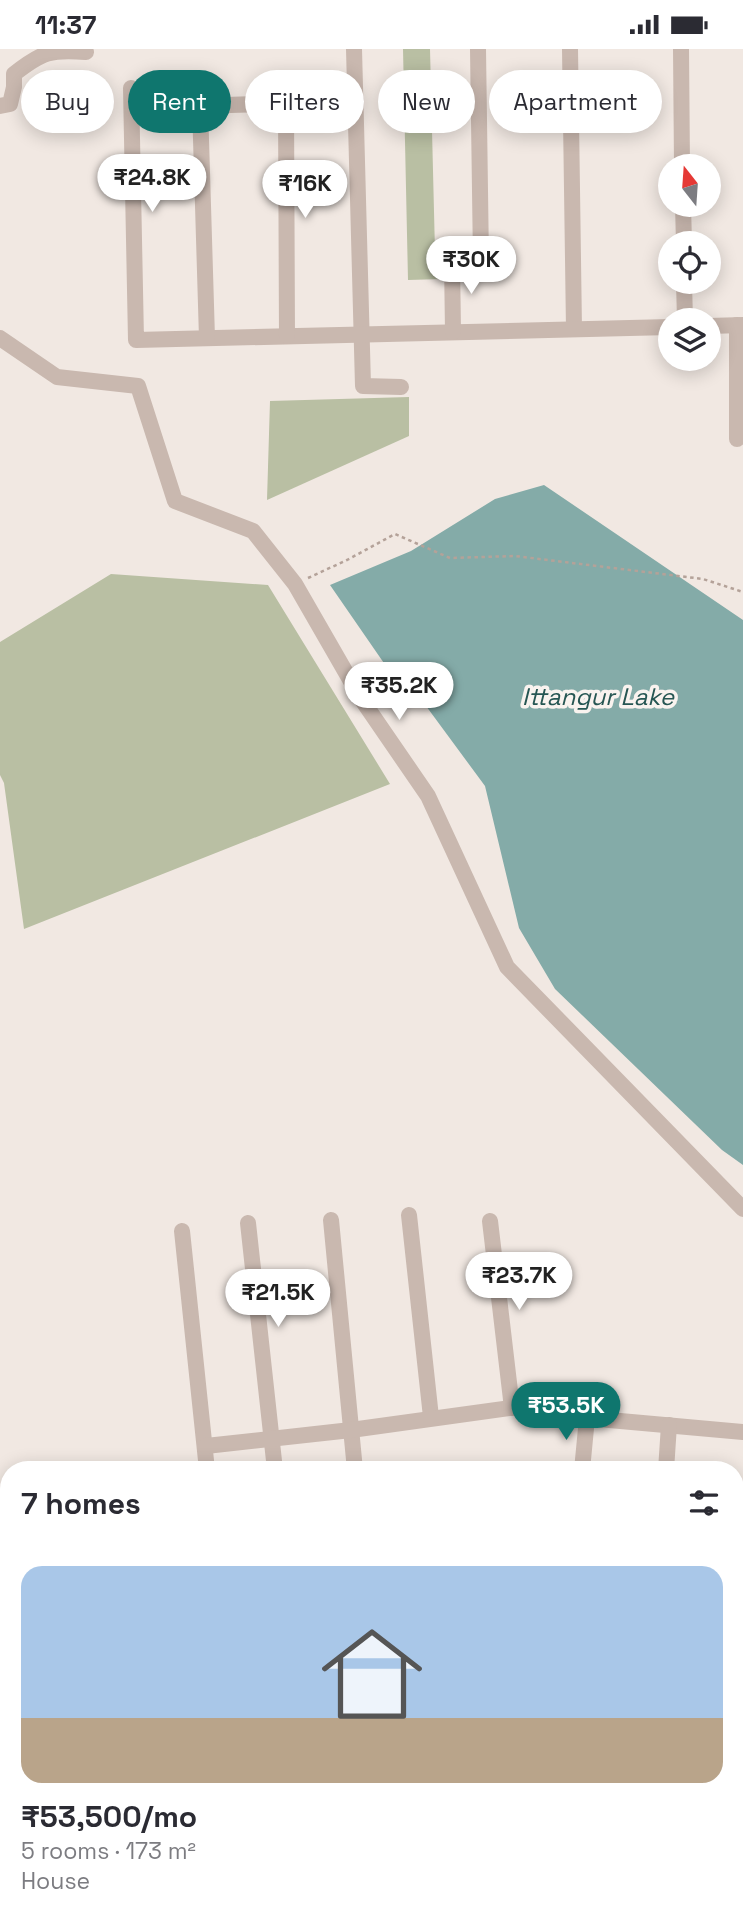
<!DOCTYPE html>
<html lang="en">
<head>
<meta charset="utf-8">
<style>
	body { margin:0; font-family:"Space Grotesk",sans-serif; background:#f7f7f7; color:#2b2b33; height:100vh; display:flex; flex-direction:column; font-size:26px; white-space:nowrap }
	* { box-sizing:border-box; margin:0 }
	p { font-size:23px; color:#7c7c81 }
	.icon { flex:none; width:38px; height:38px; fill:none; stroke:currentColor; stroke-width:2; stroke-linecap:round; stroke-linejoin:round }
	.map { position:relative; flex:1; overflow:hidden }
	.sheet { position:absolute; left:0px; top:1412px; width:744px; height:471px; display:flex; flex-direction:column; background:#fff; border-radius:28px 28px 0 0; box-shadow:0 4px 18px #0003 }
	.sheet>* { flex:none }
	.guide { position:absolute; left:21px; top:21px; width:702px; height:63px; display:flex; gap:14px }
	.needle { width:46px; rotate:343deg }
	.buttons { position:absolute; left:658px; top:105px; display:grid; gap:14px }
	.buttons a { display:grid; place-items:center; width:63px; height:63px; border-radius:50%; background:#fff; box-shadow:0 4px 18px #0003; font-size:35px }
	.price { position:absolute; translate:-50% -60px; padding:0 16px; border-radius:24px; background:#fff; color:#222; font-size:23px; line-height:46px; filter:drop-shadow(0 2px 4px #0008) }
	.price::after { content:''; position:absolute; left:50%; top:42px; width:21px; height:16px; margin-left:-10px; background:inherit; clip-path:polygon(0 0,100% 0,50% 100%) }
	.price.current { background:#0f766e; color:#fff }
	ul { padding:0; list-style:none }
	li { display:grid; align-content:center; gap:14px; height:371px; padding:0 21px }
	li+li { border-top:2px solid #e1e1e2 }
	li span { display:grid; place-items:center; height:217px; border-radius:21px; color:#555 }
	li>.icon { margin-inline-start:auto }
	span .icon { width:126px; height:126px; fill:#fffc; stroke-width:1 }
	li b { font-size:30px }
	h2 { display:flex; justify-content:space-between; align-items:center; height:84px; padding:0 21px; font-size:30px }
	.pill { padding:0 24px; border-radius:32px; background:#fff; box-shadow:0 4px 18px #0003; font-size:24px; line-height:63px }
	.pill.current { background:#0f766e; color:#fff }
	.status { display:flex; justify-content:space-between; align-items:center; height:49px; padding:0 35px; background:#fff; direction:ltr }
	.status svg { height:19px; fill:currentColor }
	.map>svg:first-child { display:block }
	.green { fill:#b9bfa3 }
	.water { fill:#84aba8 }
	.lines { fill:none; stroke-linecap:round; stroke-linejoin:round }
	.path { stroke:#b4a299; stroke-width:2.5; stroke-dasharray:3.5 3.5; stroke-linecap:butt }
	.minor { stroke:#c9b8af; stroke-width:16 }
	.labels { text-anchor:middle; stroke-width:7; stroke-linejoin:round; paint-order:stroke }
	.water-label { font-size:24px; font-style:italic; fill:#265653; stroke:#f9f3ef }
</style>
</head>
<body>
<div class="status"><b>11:37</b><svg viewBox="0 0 49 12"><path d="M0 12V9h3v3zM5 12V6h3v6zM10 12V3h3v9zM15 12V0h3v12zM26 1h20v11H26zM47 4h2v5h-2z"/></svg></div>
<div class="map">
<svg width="743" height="1882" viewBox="0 0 743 1882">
	<rect width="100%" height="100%" fill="#f1e8e2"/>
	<g class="green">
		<path d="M403 0H430L435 203H443V230L408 231Z"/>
		<path d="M409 348V387L267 451 270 352Z"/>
		<path d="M111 525 268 536 390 735 24 880 4 734 0 726V593Z"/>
	</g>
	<path class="water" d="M544 436 743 571V1116L722 1101 555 940 519 879 485 737 415 642 388 620 330 536 411 502 495 450Z"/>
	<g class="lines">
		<path class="path" d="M308 529 347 511 395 485 450 509 515 507 703 530 743 543"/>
		<g class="minor">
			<path d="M354 0 363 337 401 338"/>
			<path d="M570 0 574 280"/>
			<path d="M681 0 682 117"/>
			<path d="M131 39 136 291 670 278"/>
			<path d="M286 54 287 287"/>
			<path d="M0 57 10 55 14 38V25C42 3 51 0 86 3"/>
			<path d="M200 57 207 289"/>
			<path d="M132 59 356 52"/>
			<path d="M683 156 684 194"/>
			<path d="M684 233 685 271"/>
			<path d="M737 276V390"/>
			<path d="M709 277 743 276"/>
			<path d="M453 283 452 212H481L478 0"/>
			<path d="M0 289 57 328 138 337 175 452 253 482 295 535 360 648 428 747 507 918 743 1160"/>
			<path d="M409 1166 431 1368"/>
			<path d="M331 1171 355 1421"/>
			<path d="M490 1172 512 1359"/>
			<path d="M248 1174 275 1421"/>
			<path d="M182 1182 207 1421"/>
			<path d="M206 1397 351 1381 517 1358 587 1369 743 1383"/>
			<path d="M582 1421 587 1369"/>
			<path d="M666 1421 669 1376"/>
			<path d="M0 1495 9 1493"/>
			<path d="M0 1747H3L9 1790"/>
			<path d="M0 1814 9 1813"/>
			<path d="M0 1827 8 1882"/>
			<path d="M63 1874 64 1882"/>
			<path d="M125 1874 126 1882"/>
			<path d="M194 1874 195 1882"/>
			<path d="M270 1874 272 1882"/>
		</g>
	</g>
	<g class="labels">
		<g class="water-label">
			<text x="598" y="656">Ittangur Lake</text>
		</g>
	</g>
</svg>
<div class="buttons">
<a><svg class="needle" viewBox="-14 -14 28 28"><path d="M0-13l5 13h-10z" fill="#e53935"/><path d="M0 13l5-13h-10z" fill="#7c7c81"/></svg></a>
<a><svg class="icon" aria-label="locate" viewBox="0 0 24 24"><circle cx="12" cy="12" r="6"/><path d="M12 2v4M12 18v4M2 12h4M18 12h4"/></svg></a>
<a><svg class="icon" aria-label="layers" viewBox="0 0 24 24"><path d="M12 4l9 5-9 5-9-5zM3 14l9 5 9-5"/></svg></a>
</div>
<b class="price" style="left:152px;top:165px">₹24.8K</b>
<b class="price" style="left:305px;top:171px">₹16K</b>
<b class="price" style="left:471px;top:247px">₹30K</b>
<b class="price" style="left:399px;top:673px">₹35.2K</b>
<b class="price" style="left:519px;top:1263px">₹23.7K</b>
<b class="price" style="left:278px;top:1280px">₹21.5K</b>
<b class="price current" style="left:566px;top:1393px">₹53.5K</b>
<div class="guide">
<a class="pill">Buy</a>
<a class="pill current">Rent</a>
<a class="pill">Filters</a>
<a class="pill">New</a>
<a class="pill">Apartment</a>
</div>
<section class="sheet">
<h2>7 homes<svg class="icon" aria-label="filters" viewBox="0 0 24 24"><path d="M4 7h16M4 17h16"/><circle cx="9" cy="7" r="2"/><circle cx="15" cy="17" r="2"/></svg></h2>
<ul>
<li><span style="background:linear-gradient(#a9c7e8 70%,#b9a48a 0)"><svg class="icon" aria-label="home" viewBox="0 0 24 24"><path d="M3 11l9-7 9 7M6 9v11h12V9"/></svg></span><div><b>₹53,500/mo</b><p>5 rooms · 173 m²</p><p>House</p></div></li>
</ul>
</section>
</div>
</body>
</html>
